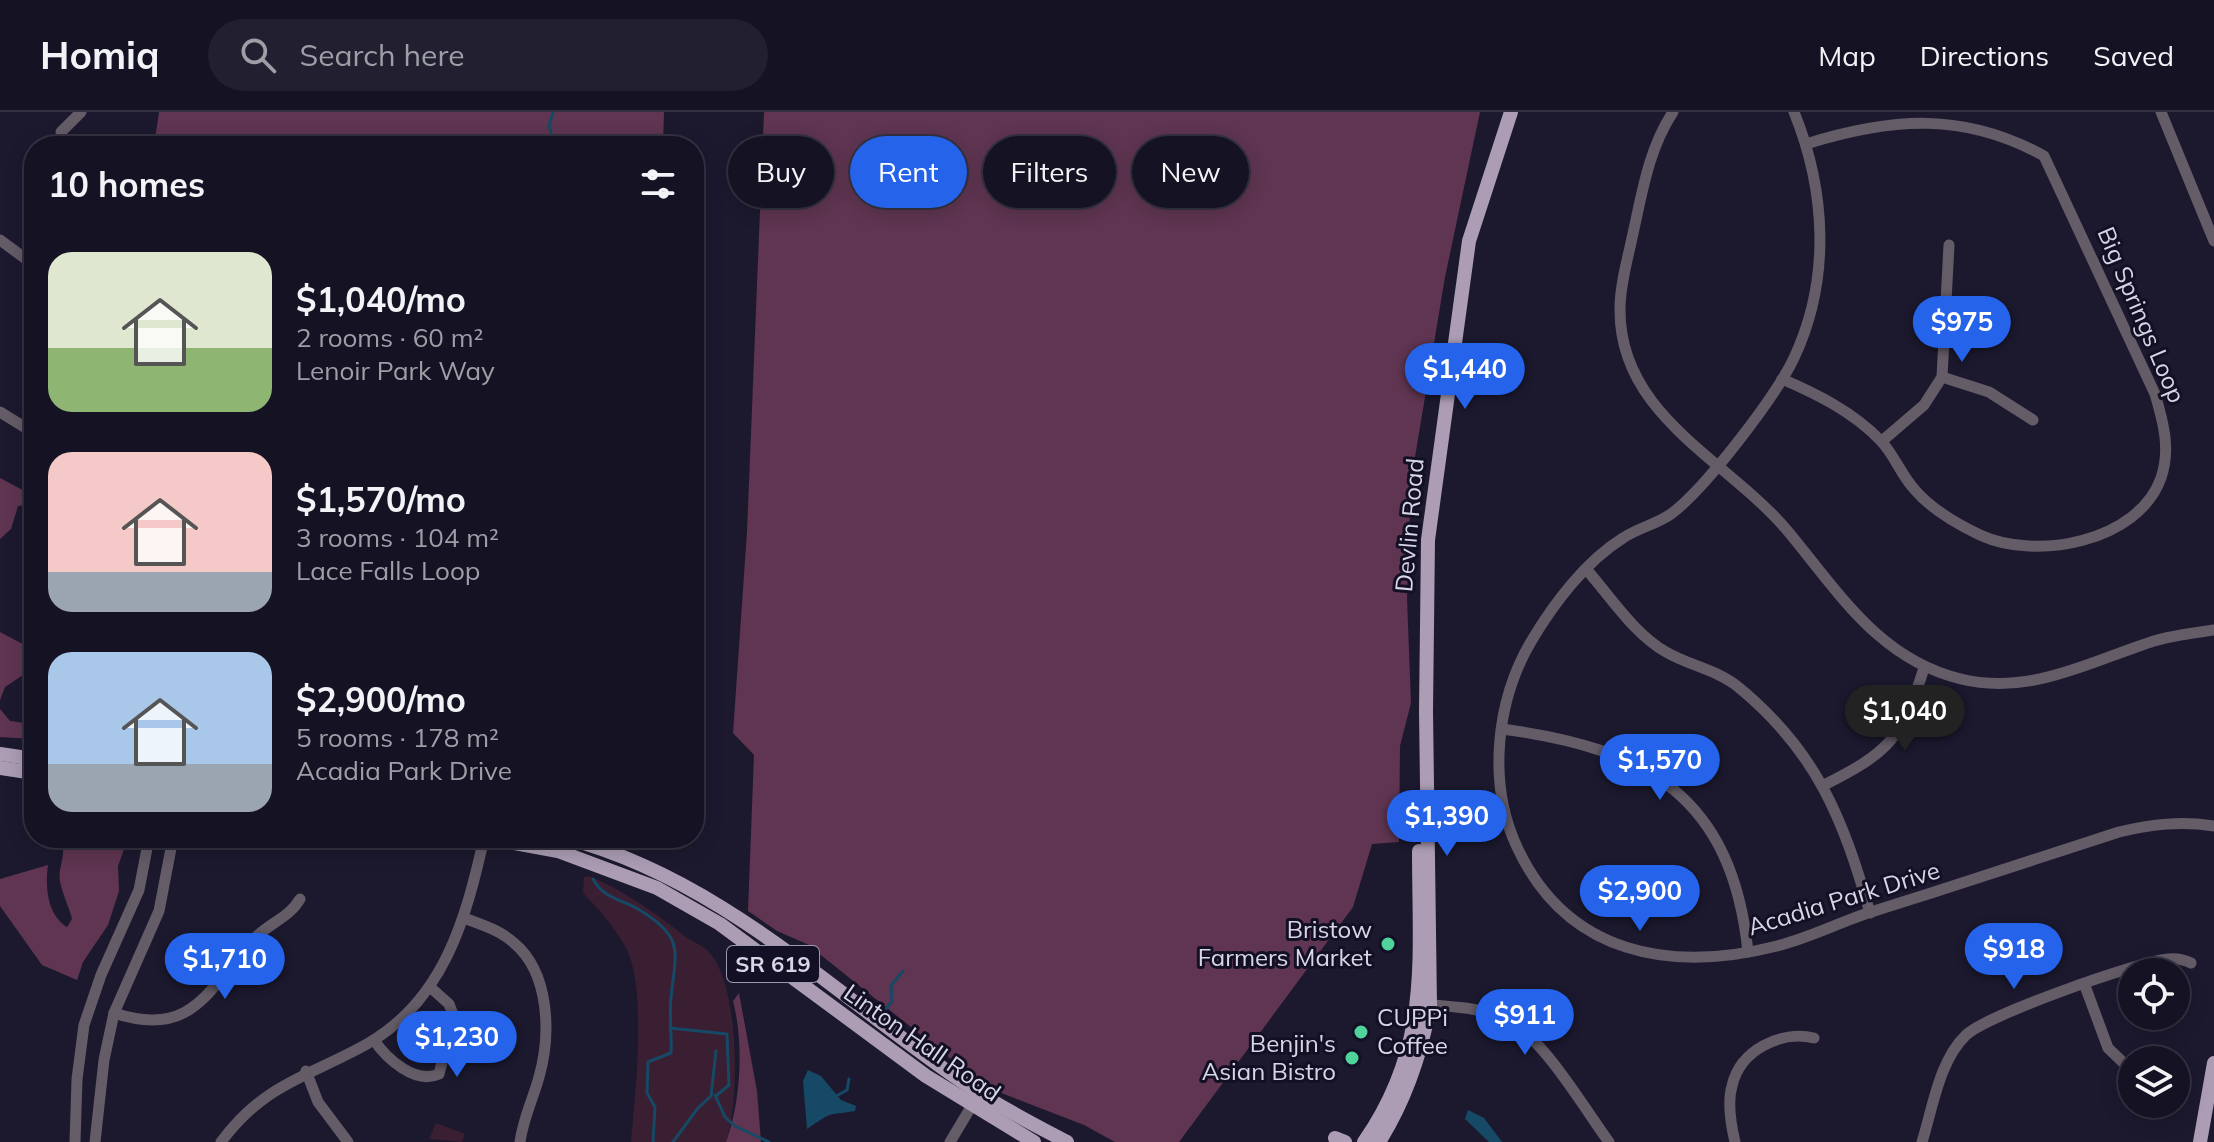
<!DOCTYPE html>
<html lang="en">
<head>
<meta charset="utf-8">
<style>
	body { margin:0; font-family:Mulish,sans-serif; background:#222030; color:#f1f3f6; height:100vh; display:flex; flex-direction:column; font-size:30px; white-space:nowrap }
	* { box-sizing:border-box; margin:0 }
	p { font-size:26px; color:#9d9ea6 }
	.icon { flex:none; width:44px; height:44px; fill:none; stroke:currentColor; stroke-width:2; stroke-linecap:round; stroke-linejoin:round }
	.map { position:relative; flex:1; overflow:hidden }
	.panel { position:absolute; left:24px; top:24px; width:680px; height:712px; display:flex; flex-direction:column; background:#151323; border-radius:32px; box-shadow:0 4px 20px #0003,0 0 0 2px #343241 }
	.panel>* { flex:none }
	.banner { position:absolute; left:728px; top:24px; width:760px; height:72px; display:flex; gap:16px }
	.tools { position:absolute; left:2118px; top:846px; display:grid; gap:16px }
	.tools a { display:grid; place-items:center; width:72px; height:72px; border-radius:50%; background:#151323; box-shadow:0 4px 20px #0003,0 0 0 2px #343241; font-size:40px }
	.price { position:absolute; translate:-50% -68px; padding:0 18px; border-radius:28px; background:#2563eb; color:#fff; font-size:26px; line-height:52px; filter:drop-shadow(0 2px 4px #0008) }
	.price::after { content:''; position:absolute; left:50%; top:48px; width:24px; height:18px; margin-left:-12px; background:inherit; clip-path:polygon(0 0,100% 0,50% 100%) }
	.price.current { background:#222; color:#fff }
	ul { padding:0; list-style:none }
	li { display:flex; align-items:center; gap:24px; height:200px; padding:0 24px }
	li span { display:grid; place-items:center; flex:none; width:224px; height:160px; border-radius:24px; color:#555 }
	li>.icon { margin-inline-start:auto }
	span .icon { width:96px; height:96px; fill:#fffc; stroke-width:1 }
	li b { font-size:34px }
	h2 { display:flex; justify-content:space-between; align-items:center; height:96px; padding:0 24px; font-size:34px }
	.chip { padding:0 28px; border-radius:36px; background:#151323; box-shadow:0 4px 20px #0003,0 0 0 2px #343241; font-size:28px; line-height:72px }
	.chip.current { background:#2563eb; color:#fff }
	header { display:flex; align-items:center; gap:48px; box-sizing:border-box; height:112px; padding:0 40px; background:#151323; border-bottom:2px solid #343241 }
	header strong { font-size:38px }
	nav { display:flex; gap:44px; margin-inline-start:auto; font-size:28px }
	.search { width:560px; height:72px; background:#222030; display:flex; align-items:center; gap:20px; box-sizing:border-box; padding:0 28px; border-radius:44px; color:#9d9ea6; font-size:30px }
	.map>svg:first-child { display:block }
	.green { fill:#3a1e31 }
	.forest { fill:#5f3551 }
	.water { fill:#164966 }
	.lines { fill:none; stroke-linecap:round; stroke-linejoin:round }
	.stream { stroke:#164966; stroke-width:3 }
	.minor { stroke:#645c67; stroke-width:11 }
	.major { stroke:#ac9db4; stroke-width:14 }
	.poi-dot { fill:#4ed39a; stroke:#131025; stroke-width:3 }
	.labels { text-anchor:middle; stroke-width:6; stroke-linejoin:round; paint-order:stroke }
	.shield { fill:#131025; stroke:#9c9bab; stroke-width:2 }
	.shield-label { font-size:22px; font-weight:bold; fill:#d7d6e5 }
	.street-label { font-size:24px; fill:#d7d6e5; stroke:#131025 }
	.poi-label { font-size:24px; fill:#d7d6e5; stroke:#131025; text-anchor:end }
</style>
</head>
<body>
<header>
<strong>Homiq</strong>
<div class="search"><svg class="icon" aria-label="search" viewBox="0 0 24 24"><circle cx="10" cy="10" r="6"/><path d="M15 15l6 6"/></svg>Search here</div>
<nav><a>Map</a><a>Directions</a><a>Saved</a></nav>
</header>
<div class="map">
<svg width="2214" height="1030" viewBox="0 0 2214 1030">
	<rect width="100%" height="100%" fill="#1c192f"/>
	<g class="green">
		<path d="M589 764C623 778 654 800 682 822 690 829 701 832 708 839 740 871 740 989 726 1030H631C635 983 648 874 625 834 614 815 598 796 583 781L584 765Z"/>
		<path d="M436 1011 465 1022 462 1030 429 1027Z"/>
	</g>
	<g class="forest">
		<path d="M159 0H664L663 34H154Z"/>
		<path d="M764 0H1480L1445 165 1411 369 1407 486 1411 591 1400 634 1399 730 1372 732 1353 795 1179 1030H1115L1084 1013 986 975 807 832 777 819 748 799 754 643 733 621 747 420Z"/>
		<path d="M0 366 34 384V392L18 394 11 417 0 427Z"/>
		<path d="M0 520 34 538 26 561 5 575 0 588Z"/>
		<path d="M0 597 10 609 31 612 34 627 0 625Z"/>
		<path d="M60 726H128L118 754 119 779 108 813 83 850 77 868 42 853 0 794V767L48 753C45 774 47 803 67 815L72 807C69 794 62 782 60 769 58 752 68 743 60 726Z"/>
		<path d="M739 881 757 979 761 1030H726C741 989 744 931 733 889Z"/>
	</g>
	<g class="water">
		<path d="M808 958 821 964 841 988 856 994 855 999C825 1004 835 998 807 1017L803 969Z"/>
		<path d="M1468 998 1484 1006 1502 1030H1489L1465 1007Z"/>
	</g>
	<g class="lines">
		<g class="stream">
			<path d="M553 0 549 14 555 34"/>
			<path d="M593 767C603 786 621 787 638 797 685 825 676 839 671 885 669 904 672 922 671 941L648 950 647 981 655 995 653 1030"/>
			<path d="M886 897 892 889 891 874 903 859"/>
			<path d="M670 916 727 922 729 973 716 984"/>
			<path d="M715 983 725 1005 735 1014 769 1030"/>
			<path d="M838 983 847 978 849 967"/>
			<path d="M673 1030 698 996 711 984 716 939"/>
		</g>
		<g class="minor">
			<path d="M1673 0C1648 38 1642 82 1632 126 1627 150 1620 173 1620 197 1619 303 1726 347 1786 417 1838 479 1878 547 1961 567 2031 584 2091 549 2154 529 2174 523 2194 521 2214 518"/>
			<path d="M1794 0C1826 79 1831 167 1794 246 1776 284 1705 377 1671 402 1657 412 1638 416 1623 426 1586 449 1554 491 1532 528 1496 588 1487 671 1517 735 1567 843 1671 861 1777 834 1809 826 1840 810 1871 800 1954 774 2037 747 2119 720 2152 712 2181 709 2214 714"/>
			<path d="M2161 0 2214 129"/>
			<path d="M61 20 81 0"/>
			<path d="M0 128 34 153"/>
			<path d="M1942 265 1989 280 2033 308"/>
			<path d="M1782 267C1817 282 1853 300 1880 328 1894 342 1901 363 1915 378 1932 398 1957 412 1980 423 2036 449 2138 430 2161 366 2171 337 2163 309 2155 282L2044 44C1965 0 1893 5 1806 32"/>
			<path d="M0 300 34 321"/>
			<path d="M24 314 34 301"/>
			<path d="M1882 329 1924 293 1942 265 1949 133"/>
			<path d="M1586 457C1610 484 1634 522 1666 540 1688 553 1717 558 1737 574 1816 638 1843 706 1870 801"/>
			<path d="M1502 617C1647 636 1732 685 1748 840"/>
			<path d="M1824 673C1890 640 1902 626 1924 556"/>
			<path d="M464 806C482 813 500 818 514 831 550 861 551 923 539 965 533 987 523 1007 520 1030"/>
			<path d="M2085 874 2108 936 2132 959"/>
			<path d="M1423 892C1449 895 1478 895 1502 905 1541 921 1583 995 1609 1030"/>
			<path d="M114 901C193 927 208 877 254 827 269 811 289 806 300 787"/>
			<path d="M374 928C386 946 415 973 439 962L454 905 449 892 430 875"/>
			<path d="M306 959 318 990 348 1030"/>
			<path d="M75 1030 77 967 84 913 101 863 139 778 149 726"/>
			<path d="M95 1030 104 948 114 901 159 799 173 726"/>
			<path d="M221 1030C265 971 308 965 367 932 444 888 466 807 484 726"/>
			<path d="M950 1030 971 995"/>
			<path d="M1735 1030C1731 1013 1727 991 1732 974 1740 938 1781 918 1814 926"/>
			<path d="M1922 1030C1933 995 1939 949 1966 923 1987 903 2137 850 2168 847 2177 846 2183 847 2191 851"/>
		</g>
		<g class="major">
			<path d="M0 642 34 647"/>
			<path d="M0 656 34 661"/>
			<path d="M487 726 558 739 657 776 720 812 926 964 1034 1030"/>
			<path d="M566 726C722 767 837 885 967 973 999 995 1033 1012 1067 1030"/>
			<path d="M1335 1026 1345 1030"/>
			<path d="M1364 1030C1431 934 1419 850 1419 739"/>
			<path d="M1379 1030C1406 987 1421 942 1430 893L1426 599 1428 428 1469 129 1511 0"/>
			<path d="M2200 1030 2214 951"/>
		</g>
	</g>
	<g class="poi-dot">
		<circle cx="1388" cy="832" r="8"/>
		<circle cx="1361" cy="920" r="8"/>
		<circle cx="1352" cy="946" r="8"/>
	</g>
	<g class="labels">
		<rect class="shield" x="727" y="834" width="92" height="36" rx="6"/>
		<g class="shield-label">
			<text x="773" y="860">SR 619</text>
		</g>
		<g class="street-label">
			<text transform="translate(2141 203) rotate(67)" y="8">Big Springs Loop</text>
			<text transform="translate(1410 413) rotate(-85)" y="8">Devlin Road</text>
			<text transform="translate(1844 787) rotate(-17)" y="8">Acadia Park Drive</text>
			<text transform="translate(922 931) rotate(35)" y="8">Linton Hall Road</text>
		</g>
		<g class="poi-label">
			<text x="1372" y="826">Bristow<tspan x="1372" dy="28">Farmers Market</tspan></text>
			<text x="1377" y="914" text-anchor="start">CUPPi<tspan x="1377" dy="28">Coffee</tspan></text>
			<text x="1336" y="940">Benjin's<tspan x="1336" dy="28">Asian Bistro</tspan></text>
		</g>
	</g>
</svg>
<div class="tools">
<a><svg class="icon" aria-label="locate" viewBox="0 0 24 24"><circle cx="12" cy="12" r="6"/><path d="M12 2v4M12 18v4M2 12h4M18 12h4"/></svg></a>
<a><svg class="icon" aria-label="layers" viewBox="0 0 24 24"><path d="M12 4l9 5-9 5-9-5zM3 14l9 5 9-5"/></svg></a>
</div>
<b class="price" style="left:1962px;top:252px">$975</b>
<b class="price" style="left:1465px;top:299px">$1,440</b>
<b class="price current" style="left:1905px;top:641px">$1,040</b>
<b class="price" style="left:1660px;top:690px">$1,570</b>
<b class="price" style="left:1447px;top:746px">$1,390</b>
<b class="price" style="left:1640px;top:821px">$2,900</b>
<b class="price" style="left:2014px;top:879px">$918</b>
<b class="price" style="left:225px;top:889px">$1,710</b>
<b class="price" style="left:1525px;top:945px">$911</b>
<b class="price" style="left:457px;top:967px">$1,230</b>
<div class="banner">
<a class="chip">Buy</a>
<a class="chip current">Rent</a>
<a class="chip">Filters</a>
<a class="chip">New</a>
</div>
<section class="panel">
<h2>10 homes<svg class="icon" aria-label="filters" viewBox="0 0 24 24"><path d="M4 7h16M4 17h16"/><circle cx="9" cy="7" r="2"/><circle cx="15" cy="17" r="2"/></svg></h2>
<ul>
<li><span style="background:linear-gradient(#dfe7d0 60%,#8fb573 0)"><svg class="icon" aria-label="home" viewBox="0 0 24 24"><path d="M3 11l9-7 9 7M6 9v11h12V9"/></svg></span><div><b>$1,040/mo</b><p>2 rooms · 60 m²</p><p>Lenoir Park Way</p></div></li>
<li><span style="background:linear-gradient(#f6c9c9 75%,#9aa5b1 0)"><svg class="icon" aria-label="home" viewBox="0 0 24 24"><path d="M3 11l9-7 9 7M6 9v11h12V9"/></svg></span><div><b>$1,570/mo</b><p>3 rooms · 104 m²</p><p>Lace Falls Loop</p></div></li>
<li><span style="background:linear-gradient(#a9c7e8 70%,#9aa5b1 0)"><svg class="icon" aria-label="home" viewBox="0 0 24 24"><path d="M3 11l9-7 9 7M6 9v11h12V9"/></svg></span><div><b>$2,900/mo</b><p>5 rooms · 178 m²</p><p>Acadia Park Drive</p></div></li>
</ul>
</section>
</div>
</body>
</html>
